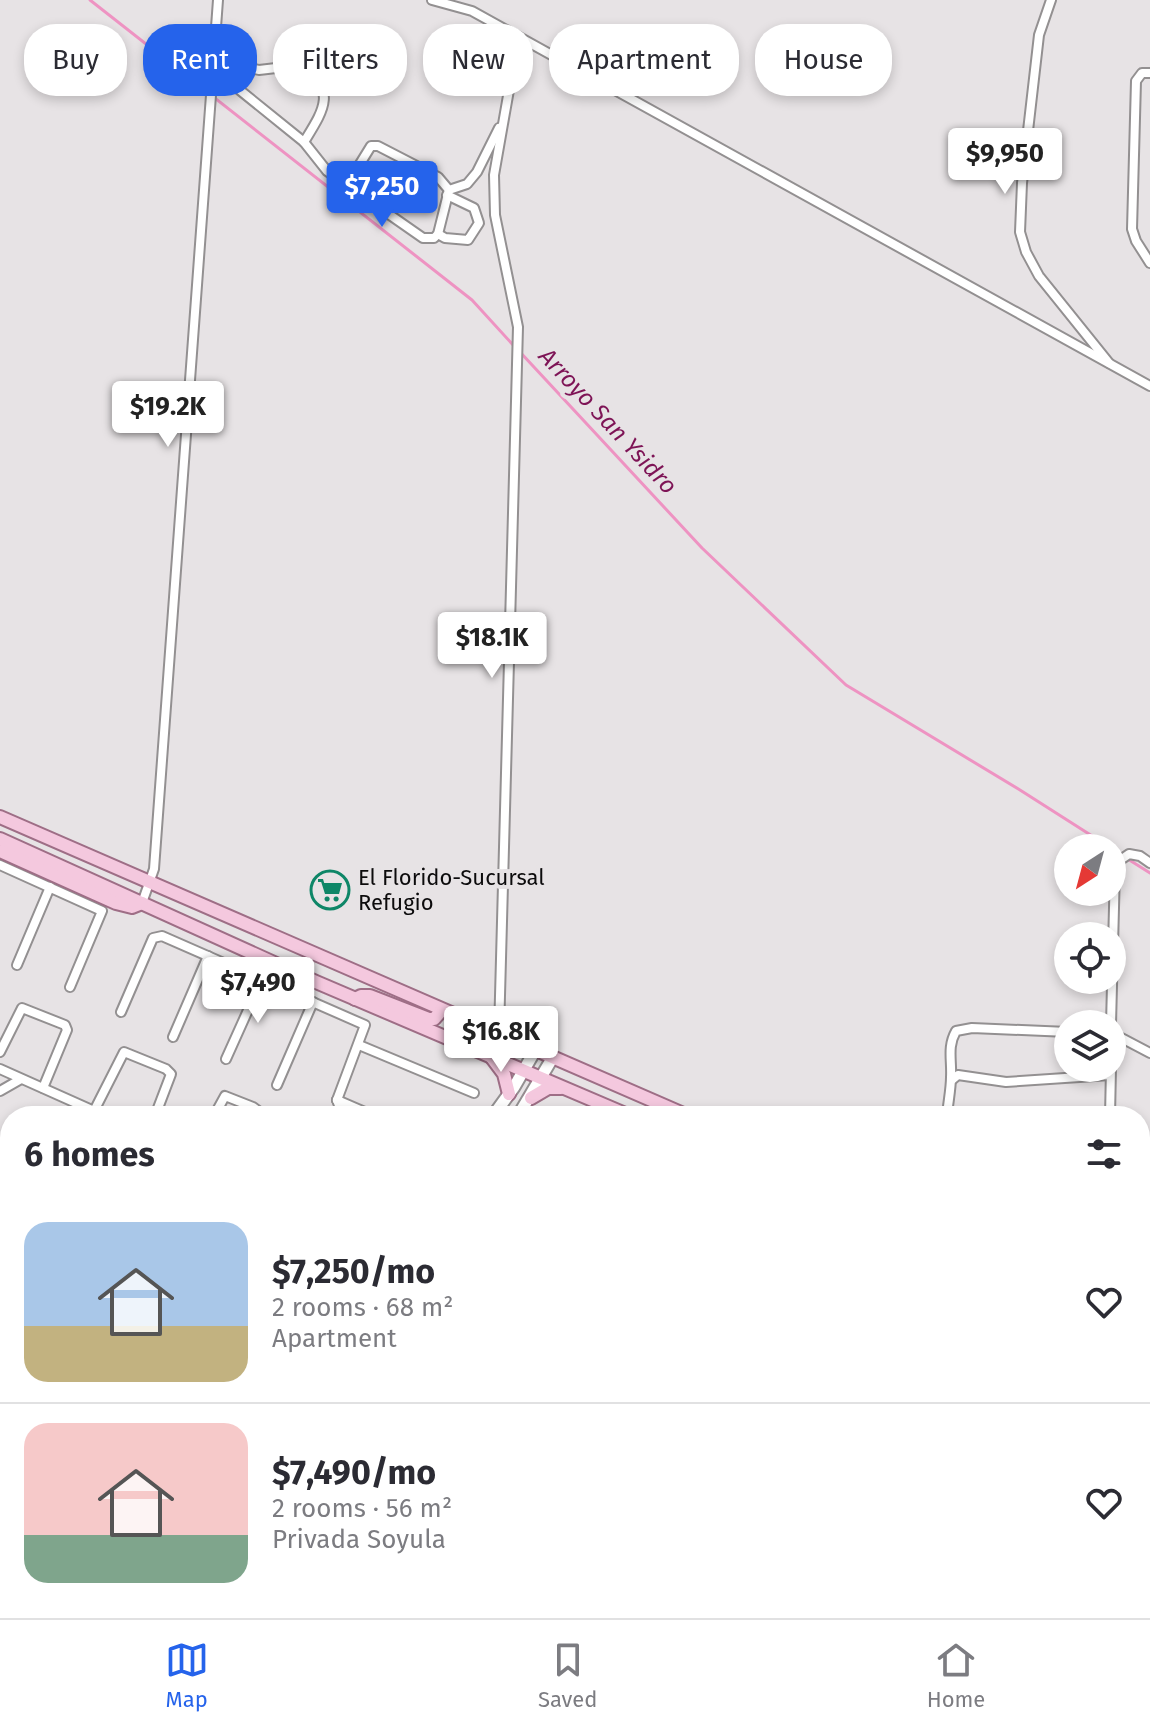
<!DOCTYPE html>
<html lang="en">
<head>
<meta charset="utf-8">
<style>
	body { margin:0; font-family:"Fira Sans",sans-serif; background:#f2f2f3; color:#2b2b33; height:100vh; display:flex; flex-direction:column; font-size:30px; white-space:nowrap }
	* { box-sizing:border-box; margin:0 }
	p { font-size:26px; color:#7c7c81 }
	.icon { flex:none; width:44px; height:44px; fill:none; stroke:currentColor; stroke-width:2; stroke-linecap:round; stroke-linejoin:round }
	.map { position:relative; flex:1; overflow:hidden }
	.drawer { position:absolute; left:0px; top:1106px; width:1150px; height:512px; display:flex; flex-direction:column; background:#fff; border-radius:32px 32px 0 0; box-shadow:0 4px 12px #0003 }
	.drawer>* { flex:none }
	.banner { position:absolute; left:24px; top:24px; width:1102px; height:72px; display:flex; gap:16px }
	.needle { width:52px; rotate:216deg }
	.controls { position:absolute; left:1054px; top:834px; display:grid; gap:16px }
	.controls a { display:grid; place-items:center; width:72px; height:72px; border-radius:50%; background:#fff; box-shadow:0 4px 12px #0003; font-size:40px }
	.price { position:absolute; translate:-50% -68px; padding:0 18px; border-radius:8px; background:#fff; color:#222; font-size:26px; line-height:52px; filter:drop-shadow(0 2px 4px #0008) }
	.price::after { content:''; position:absolute; left:50%; top:48px; width:24px; height:18px; margin-left:-12px; background:inherit; clip-path:polygon(0 0,100% 0,50% 100%) }
	.price.selected { background:#2563eb; color:#fff }
	ul { padding:0; list-style:none }
	li { display:flex; align-items:center; gap:24px; height:200px; padding:0 24px }
	li+li { border-top:2px solid #e1e1e2 }
	li span { display:grid; place-items:center; flex:none; width:224px; height:160px; border-radius:24px; color:#555 }
	li>.icon { margin-inline-start:auto }
	span .icon { width:96px; height:96px; fill:#fffc; stroke-width:1 }
	li b { font-size:34px }
	h2 { display:flex; justify-content:space-between; align-items:center; height:96px; padding:0 24px; font-size:34px }
	.tag { padding:0 28px; border-radius:32px; background:#fff; box-shadow:0 4px 12px #0003; font-size:28px; line-height:72px }
	.tag.selected { background:#2563eb; color:#fff }
	.tabs { display:flex; justify-content:space-around; align-items:center; height:112px; border-top:2px solid #e1e1e2; background:#fff; font-size:22px; color:#7c7c81 }
	.tabs a { display:grid; justify-items:center; gap:4px }
	.tabs .selected { color:#2563eb }
	.map>svg:first-child { display:block }
	.green { fill:#f3abcf }
	.lines { fill:none; stroke-linecap:round; stroke-linejoin:round }
	.stream { stroke:#ee93c2; stroke-width:3 }
	.street-casing { stroke:#939091; stroke-width:12 }
	.secondary-casing { stroke:#939091; stroke-width:15 }
	.primary-casing { stroke:#9e6e86; stroke-width:16 }
	.highway-casing { stroke:#9e6e86; stroke-width:18 }
	.street { stroke:#fff; stroke-width:8 }
	.secondary { stroke:#fff; stroke-width:11 }
	.primary { stroke:#f4c8de; stroke-width:12 }
	.highway { stroke:#eda4c8; stroke-width:14 }
	.labels { text-anchor:middle; stroke-width:8; stroke-linejoin:round; paint-order:stroke }
	.poi-label { font-size:22px; fill:#0c0b0c; stroke:#e7e3e5; text-anchor:start }
	.water-label { font-size:24px; font-style:italic; fill:#7e1456; stroke:#e7e3e5 }
</style>
</head>
<body>
<div class="map">
<svg width="1150" height="1618" viewBox="0 0 1150 1618">
	<rect width="100%" height="100%" fill="#e7e3e5"/>
	<g class="green">
		<path d="M10 1300V1439H9L0 1404V1302Z"/>
		<path d="M1140 1344 1150 1346C1150 1361 1142 1375 1142 1389 1143 1415 1150 1439 1150 1464L1140 1405Z"/>
	</g>
	<g class="lines">
		<g class="stream">
			<path d="M90 0 472 300 514 346"/>
			<path d="M520 352 702 548 846 685 1020 790 1111 848"/>
			<path d="M1112 849 1150 873"/>
		</g>
		<defs>
			<g id="street">
				<path d="M432 0 472 11 1150 386"/>
				<path d="M1051 0 1039 35 1022 183 1020 232 1026 252 1039 276 1109 363"/>
				<path d="M1150 73H1142L1136 81 1132 229 1136 241 1150 263"/>
				<path d="M212 78 226 79 304 142 327 171 423 238H434L438 234 449 190 467 184 477 172 499 128"/>
				<path d="M226 79 240 66 259 70 302 65C338 91 323 111 304 142"/>
				<path d="M347 185 371 146H378L438 177 449 190"/>
				<path d="M438 234 445 238 468 240 479 223 474 208 447 195"/>
				<path d="M0 865 102 911 70 987"/>
				<path d="M142 903 154 869 218 0"/>
				<path d="M17 965 50 887"/>
				<path d="M121 1012 153 938 162 936 365 1025 337 1100"/>
				<path d="M1111 1024 1115 869 1119 861 1129 854 1140 856 1150 863"/>
				<path d="M499 1033 518 327 495 215 494 175 509 90"/>
				<path d="M1112 1033 1150 1053"/>
				<path d="M173 1037 208 956"/>
				<path d="M359 1045 474 1093"/>
				<path d="M0 1052 22 1008 65 1025 67 1030 43 1088"/>
				<path d="M226 1059 262 979"/>
				<path d="M0 1069 94 1111 100 1116"/>
				<path d="M952 1080 958 1075 1006 1082 1110 1075"/>
				<path d="M277 1085 313 1002"/>
				<path d="M0 1091 21 1079"/>
				<path d="M337 1100 374 1116"/>
				<path d="M337 1100 343 1116"/>
				<path d="M94 1111 124 1052 166 1069 171 1074 155 1116"/>
				<path d="M214 1116 225 1096 253 1107 265 1116"/>
				<path d="M947 1116C948 1103 951 1089 951 1077 952 1060 947 1047 956 1031L972 1028 1068 1032"/>
				<path d="M1110 1116 1111 1068"/>
				<path d="M0 1153 10 1151"/>
				<path d="M0 1217 10 1215"/>
				<path d="M523 1608 524 1618"/>
				<path d="M694 1618V1608"/>
				<path d="M756 1618 757 1608"/>
				<path d="M938 1618 942 1608"/>
			</g>
			<g id="secondary">
				<path d="M493 1116 514 1087 536 1049"/>
				<path d="M518 1116 553 1057"/>
				<path d="M0 1280 10 1277"/>
				<path d="M0 1294 10 1291"/>
				<path d="M447 1608 448 1618"/>
				<path d="M462 1608 463 1618"/>
			</g>
			<g id="primary">
				<path d="M0 817 688 1116"/>
				<path d="M0 839 316 982 630 1116"/>
				<path d="M0 851 116 903 132 907 142 903"/>
				<path d="M355 999 361 996H370L429 1019H434L442 1010"/>
				<path d="M492 1058 504 1074 509 1094"/>
				<path d="M531 1098 548 1088H561"/>
			</g>
			<g id="highway">
				<path d="M1140 1257 1150 1252"/>
				<path d="M1140 1312 1150 1315"/>
				<path d="M1140 1330 1150 1333"/>
				<path d="M1150 1383V1412"/>
				<path d="M1140 1428 1150 1490"/>
			</g>
		</defs>
		<use href="#street" class="street-casing"/>
		<use href="#secondary" class="secondary-casing"/>
		<use href="#primary" class="primary-casing"/>
		<use href="#highway" class="highway-casing"/>
		<use href="#street" class="street"/>
		<use href="#secondary" class="secondary"/>
		<use href="#primary" class="primary"/>
		<use href="#highway" class="highway"/>
	</g>
	<defs>
		<symbol id="supermarket-ring" viewBox="-11 -11 22 22"><circle r="9.5" fill="#e7e3e5" stroke="#0e8667" stroke-width="1.5"/><path d="M-6-5.5h2.5l.6 2H6L4.5 2H-2.5L-4.4-4H-6ZM-1.5 3.2a1.3 1.3 0 1 0 .1 0ZM3 3.2a1.3 1.3 0 1 0 .1 0Z" fill="#0e8667"/></symbol>
	</defs>
	<g fill-rule="evenodd">
		<use href="#supermarket-ring" x="308" y="868" width="44" height="44"/>
	</g>
	<g class="labels">
		<g class="poi-label">
			<text x="358" y="885">El Florido-Sucursal<tspan x="358" dy="25">Refugio</tspan></text>
		</g>
		<g class="water-label">
			<text transform="translate(608 421) rotate(47)" y="8">Arroyo San Ysidro</text>
		</g>
	</g>
</svg>
<div class="controls">
<a><svg class="needle" viewBox="-14 -14 28 28"><path d="M0-13l5 13h-10z" fill="#e53935"/><path d="M0 13l5-13h-10z" fill="#7c7c81"/></svg></a>
<a><svg class="icon" aria-label="locate" viewBox="0 0 24 24"><circle cx="12" cy="12" r="6"/><path d="M12 2v4M12 18v4M2 12h4M18 12h4"/></svg></a>
<a><svg class="icon" aria-label="layers" viewBox="0 0 24 24"><path d="M12 4l9 5-9 5-9-5zM3 14l9 5 9-5"/></svg></a>
</div>
<b class="price" style="left:1005px;top:196px">$9,950</b>
<b class="price selected" style="left:382px;top:229px">$7,250</b>
<b class="price" style="left:168px;top:449px">$19.2K</b>
<b class="price" style="left:492px;top:680px">$18.1K</b>
<b class="price" style="left:258px;top:1025px">$7,490</b>
<b class="price" style="left:501px;top:1074px">$16.8K</b>
<div class="banner">
<a class="tag">Buy</a>
<a class="tag selected">Rent</a>
<a class="tag">Filters</a>
<a class="tag">New</a>
<a class="tag">Apartment</a>
<a class="tag">House</a>
</div>
<section class="drawer">
<h2>6 homes<svg class="icon" aria-label="filters" viewBox="0 0 24 24"><path d="M4 7h16M4 17h16"/><circle cx="9" cy="7" r="2"/><circle cx="15" cy="17" r="2"/></svg></h2>
<ul>
<li><span style="background:linear-gradient(#a9c7e8 65%,#c2b280 0)"><svg class="icon" aria-label="home" viewBox="0 0 24 24"><path d="M3 11l9-7 9 7M6 9v11h12V9"/></svg></span><div><b>$7,250/mo</b><p>2 rooms · 68 m²</p><p>Apartment</p></div><svg class="icon" aria-label="heart" viewBox="0 0 24 24"><path d="M12 20l-8-8c-3-5 5-10 8-4 3-6 11-1 8 4z"/></svg></li>
<li><span style="background:linear-gradient(#f6c9c9 70%,#7fa58c 0)"><svg class="icon" aria-label="home" viewBox="0 0 24 24"><path d="M3 11l9-7 9 7M6 9v11h12V9"/></svg></span><div><b>$7,490/mo</b><p>2 rooms · 56 m²</p><p>Privada Soyula</p></div><svg class="icon" aria-label="heart" viewBox="0 0 24 24"><path d="M12 20l-8-8c-3-5 5-10 8-4 3-6 11-1 8 4z"/></svg></li>
</ul>
</section>
</div>
<nav class="tabs">
<a class="selected"><svg class="icon" aria-label="map" viewBox="0 0 24 24"><path d="M3 6l6-2 6 2 6-2v14l-6 2-6-2-6 2zM9 4v14M15 6v14"/></svg>Map</a>
<a><svg class="icon" aria-label="saved" viewBox="0 0 24 24"><path d="M7 4h10v16l-5-4-5 4z"/></svg>Saved</a>
<a><svg class="icon" aria-label="home" viewBox="0 0 24 24"><path d="M3 11l9-7 9 7M6 9v11h12V9"/></svg>Home</a>
</nav>
</body>
</html>
